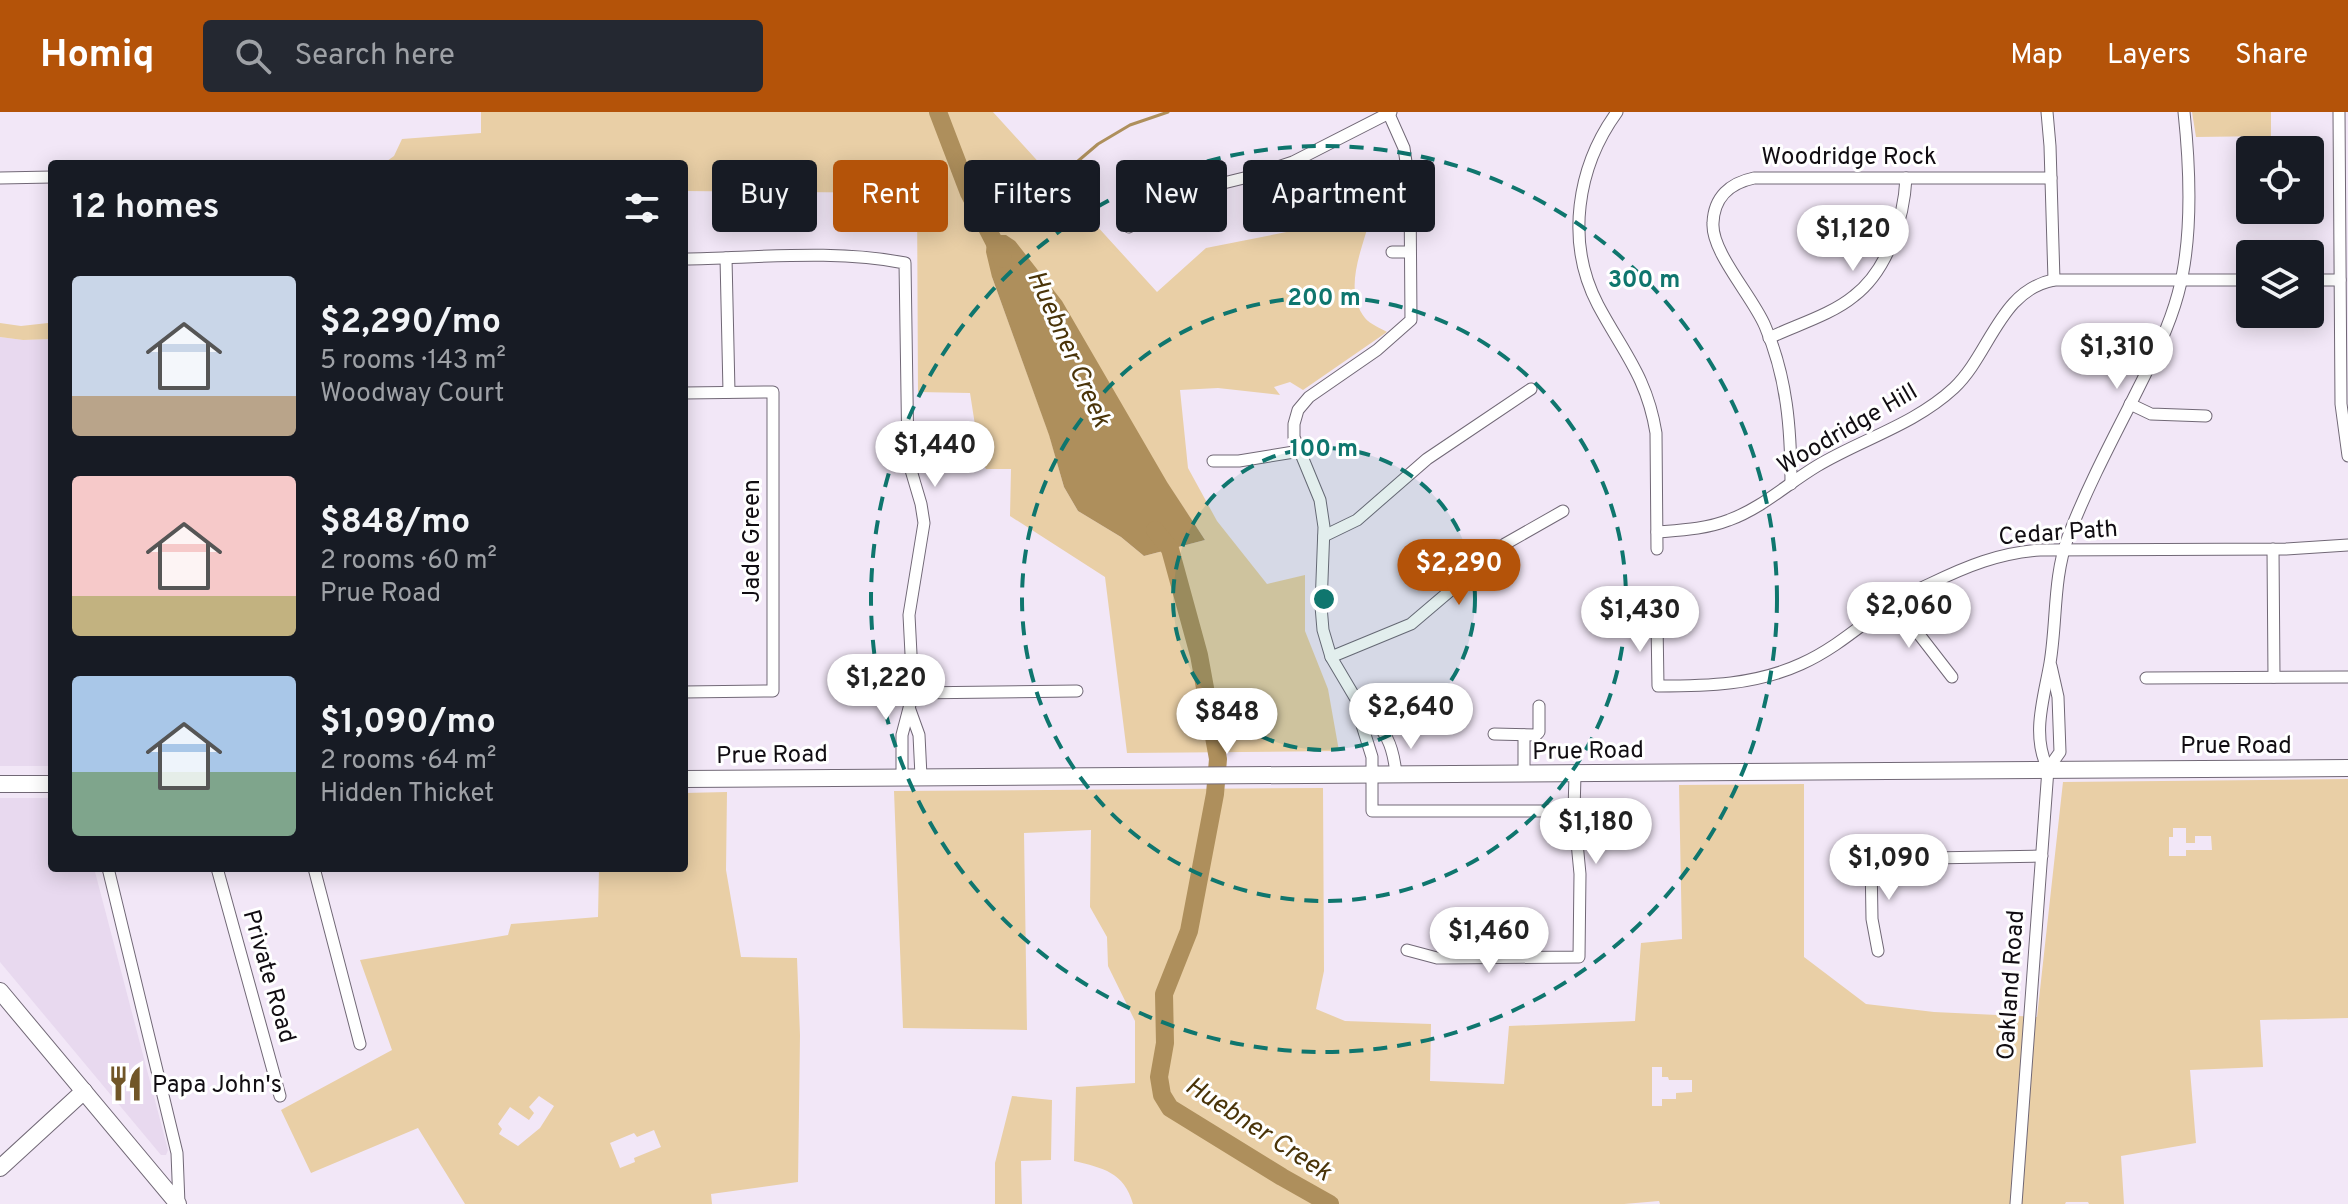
<!DOCTYPE html>
<html lang="en">
<head>
<meta charset="utf-8">
<style>
	body { margin:0; font-family:Overpass,sans-serif; background:#242831; color:#f1f3f6; height:100vh; display:flex; flex-direction:column; font-size:30px; white-space:nowrap }
	* { box-sizing:border-box; margin:0 }
	p { font-size:26px; color:#9ea1a6 }
	.icon { flex:none; width:44px; height:44px; fill:none; stroke:currentColor; stroke-width:2; stroke-linecap:round; stroke-linejoin:round }
	.map { position:relative; flex:1; overflow:hidden }
	.drawer { position:absolute; left:48px; top:48px; width:640px; height:712px; display:flex; flex-direction:column; background:#171b24; border-radius:8px; box-shadow:0 4px 20px #0003 }
	.drawer>* { flex:none }
	.top-card { position:absolute; left:712px; top:48px; width:760px; height:72px; display:flex; gap:16px }
	.fabs { position:absolute; left:2236px; top:24px; display:grid; gap:16px }
	.fabs a { display:grid; place-items:center; width:88px; height:88px; border-radius:8px; background:#171b24; box-shadow:0 4px 20px #0003; font-size:40px }
	.price { position:absolute; translate:-50% -68px; padding:0 18px; border-radius:28px; background:#fff; color:#222; font-size:26px; line-height:52px; filter:drop-shadow(0 2px 4px #0008) }
	.price::after { content:''; position:absolute; left:50%; top:48px; width:24px; height:18px; margin-left:-12px; background:inherit; clip-path:polygon(0 0,100% 0,50% 100%) }
	.price.active { background:#b45309; color:#fff }
	ul { padding:0; list-style:none }
	li { display:flex; align-items:center; gap:24px; height:200px; padding:0 24px }
	li span { display:grid; place-items:center; flex:none; width:224px; height:160px; border-radius:8px; color:#555 }
	li>.icon { margin-inline-start:auto }
	span .icon { width:96px; height:96px; fill:#fffc; stroke-width:1 }
	li b { font-size:34px }
	h2 { display:flex; justify-content:space-between; align-items:center; height:96px; padding:0 24px; font-size:34px }
	.chip { padding:0 28px; border-radius:8px; background:#171b24; box-shadow:0 4px 20px #0003; font-size:28px; line-height:72px }
	.chip.active { background:#b45309; color:#fff }
	header { display:flex; align-items:center; gap:48px; box-sizing:border-box; height:112px; padding:0 40px; background:#b45309; color:#fff }
	header strong { font-size:38px }
	nav { display:flex; gap:44px; margin-inline-start:auto; font-size:28px }
	.search { width:560px; height:72px; background:#242831; display:flex; align-items:center; gap:20px; box-sizing:border-box; padding:0 28px; border-radius:8px; color:#9ea1a6; font-size:30px }
	.map>svg:first-child { display:block }
	.built { fill:#e8d9ef }
	.green { fill:#e9cfa6; fill-rule:evenodd }
	.water { fill:#ae8f5c }
	.lines { fill:none; stroke-linecap:round; stroke-linejoin:round }
	.stream { stroke:#ae8f5c; stroke-width:3 }
	.river { stroke:#ae8f5c; stroke-width:18 }
	.street-casing { stroke:#716876; stroke-width:13 }
	.secondary-casing { stroke:#716876; stroke-width:18 }
	.street { stroke:#fff; stroke-width:11 }
	.secondary { stroke:#fff; stroke-width:16 }
	.ring { fill:none; stroke:#0f766e; stroke-width:4; stroke-dasharray:14 10 }
	.labels { text-anchor:middle; stroke-width:6; stroke-linejoin:round; paint-order:stroke }
	.street-label { font-size:24px; fill:#110d12; stroke:#fff }
	.poi-label { font-size:24px; fill:#110d12; stroke:#fff; text-anchor:start }
	.water-label { font-size:26px; font-style:italic; fill:#4a3409; stroke:#fff }
	.centre { fill:#0f766e; stroke:#fff; stroke-width:4 }
	.ring-label { font-size:24px; text-anchor:middle; font-weight:bold; fill:#0f766e; stroke:#fff; stroke-width:6; stroke-linejoin:round; paint-order:stroke }
</style>
</head>
<body>
<header>
<strong>Homiq</strong>
<div class="search"><svg class="icon" aria-label="search" viewBox="0 0 24 24"><circle cx="10" cy="10" r="6"/><path d="M15 15l6 6"/></svg>Search here</div>
<nav><a>Map</a><a>Layers</a><a>Share</a></nav>
</header>
<div class="map">
<svg width="2348" height="1092" viewBox="0 0 2348 1092">
	<rect width="100%" height="100%" fill="#f2e7f7"/>
	<g class="built">
		<path d="M0 225 23 228 52 227V654H0Z"/>
		<path d="M0 686H52V756H94L168 1038 166 1043H161L0 850Z"/>
	</g>
	<g class="green">
		<path d="M481 0H993L1157 180 1206 136 1312 115 1368 114C1360 142 1344 180 1365 206 1370 212 1380 216 1387 220L1303 278 1290 270 1274 275 1280 283 1218 276 1180 278 1188 356 1217 409 1267 472 1305 463V519L1328 577 1339 639 1127 641 1105 465 1010 404 1011 357H986L980 345 970 281 918 280 917 81 684 79V52H383L394 44 402 27 481 21ZM992 165 1167 371 1205 428 1144 444 1121 425 1078 399 1064 375 1049 322Z"/>
		<path d="M2192 0H2271V24L2196 25Z"/>
		<path d="M52 182V227L23 228 0 225V211L21 214 48 211V183Z"/>
		<path d="M2348 667V906L2260 908 2263 955 2190 958 2196 1031 2121 1044 2124 1092H2089L2088 1090H2066L2065 1092H1660L1659 1089 1624 1092H1133C1124 1060 1103 1056 1074 1049L1076 975 1135 971V909L1108 854 1107 825 1090 795 1091 718 1024 721 1027 918 903 916 894 679 1323 676 1324 859 1316 897 1345 909 1431 912 1430 969 1504 972 1509 914 1635 909 1641 831 1682 827 1679 673 1804 672V845L1866 892 1934 900 2037 905 2063 670ZM2173 716H2186V731H2195V724H2211L2212 738H2186V744H2169V725H2173ZM1652 955H1662V965H1668L1669 968H1692V980L1676 981V987H1662V994H1652Z"/>
		<path d="M727 680 726 758 741 845 797 846 800 923 798 1070 711 1082 712 1092H465L418 1016 311 1061 281 998 392 938 360 848 508 823 511 812 598 805 599 756H684V681ZM539 984 554 994 540 1016 518 1034 499 1022 502 1017 498 1012 510 995 529 1008 534 1001 529 995ZM654 1018 661 1035 634 1046 635 1050 620 1056 610 1031 634 1021 637 1025Z"/>
		<path d="M1012 984 1052 988 1051 1048 1021 1049 1022 1092H995V1051Z"/>
	</g>
	<path class="water" d="M1001 123H1006L1015 129 1062 189 1167 370 1205 428 1144 444 1121 425 1078 399 1064 375 1049 323 992 165 986 140 987 128Z"/>
	<g class="lines">
		<path class="stream" d="M991 123 1098 32 1130 13 1168 0"/>
		<g class="river">
			<path d="M938 0 969 81 1003 147"/>
			<path d="M1155 418 1170 437 1199 543 1218 647 1215 682 1189 819 1164 882 1165 931 1159 965 1162 983 1170 996 1282 1065 1330 1092"/>
		</g>
		<defs>
			<g id="street">
				<path d="M1388 0 1404 36 1410 78 1411 208 1377 238 1309 285 1298 298 1294 312V325L1320 388 1324 415 1321 494 1323 518 1331 545 1363 599 1362 613 1372 645V699H1574"/>
				<path d="M1617 0C1577 55 1565 130 1598 193 1623 240 1647 265 1656 321L1657 437"/>
				<path d="M2047 0 2050 34 2054 168"/>
				<path d="M2339 0 2341 292 2348 344"/>
				<path d="M0 66 52 65"/>
				<path d="M1129 115 1142 94 1154 88 1248 65 1293 50 1391 0"/>
				<path d="M1392 140H1409"/>
				<path d="M726 146 729 280"/>
				<path d="M684 147C757 146 833 137 905 151L908 348 921 392 924 411 909 503 913 581 902 623V664"/>
				<path d="M2310 168H2340"/>
				<path d="M1769 226C1796 213 1831 203 1854 184 1888 158 1904 106 1906 66"/>
				<path d="M684 281 773 280V579L684 580"/>
				<path d="M2130 292 2151 302 2206 304"/>
				<path d="M1213 349H1239L1300 339"/>
				<path d="M1791 372C1791 317 1787 265 1765 214 1753 185 1711 140 1713 111 1714 85 1730 71 1754 66H2051"/>
				<path d="M1657 420C1682 418 1706 417 1729 408 1762 396 1787 372 1817 354 1862 327 1914 313 1954 276 1990 242 2000 178 2054 168H2250"/>
				<path d="M1324 424 1357 408 1427 347 1531 277"/>
				<path d="M2273 437 2274 565"/>
				<path d="M1894 490 1952 565"/>
				<path d="M1657 510 1658 574C1708 574 1755 573 1801 552 1835 537 1862 512 1892 491 1904 483 1918 478 1930 472 1967 454 1999 441 2040 438L2286 437 2348 433"/>
				<path d="M1331 545 1411 512 1505 432 1563 399"/>
				<path d="M2146 566 2348 565"/>
				<path d="M913 581 1077 579"/>
				<path d="M910 598 919 623 921 664"/>
				<path d="M1363 599C1386 618 1393 632 1396 662"/>
				<path d="M1494 622 1536 623 1539 620V594"/>
				<path d="M2048 657C2031 623 2044 586 2050 551 2057 509 2053 466 2068 425 2086 378 2110 332 2133 287 2150 253 2168 219 2178 182 2193 127 2190 56 2184 0"/>
				<path d="M1524 663V623"/>
				<path d="M108 756 177 1041 179 1092"/>
				<path d="M217 756 280 984"/>
				<path d="M314 756 360 932"/>
				<path d="M1407 838 1437 846 1579 845 1580 762 1574 699 1575 663"/>
				<path d="M1878 839 1872 807 1871 747 2042 744"/>
				<path d="M2016 1092 2048 657 2060 640 2058 585 2051 554"/>
			</g>
			<g id="secondary">
				<path d="M684 667 2348 656"/>
				<path d="M0 672H52"/>
				<path d="M0 879 178 1092"/>
				<path d="M0 1056 84 979"/>
			</g>
		</defs>
		<use href="#street" class="street-casing"/>
		<use href="#secondary" class="secondary-casing"/>
		<use href="#street" class="street"/>
		<use href="#secondary" class="secondary"/>
	</g>
	<circle cx="1324" cy="487" r="151" fill="#0f766e" fill-opacity=".12"/>
	<g class="ring">
		<circle cx="1324" cy="487" r="151"/>
		<circle cx="1324" cy="487" r="302"/>
		<circle cx="1324" cy="487" r="453"/>
	</g>
	<defs>
		<symbol id="restaurant-bare" viewBox="-9 -9 18 18"><path d="M-5-6h1v4h1v-4h1v4h1v-4h1v5L-1.5 .5V6h-2V.5L-5-1ZM5-6V6H3V1.5H1.5Q1.5-4 5-6Z" fill="#715628" stroke="#fff" stroke-width="2.5" paint-order="stroke"/></symbol>
	</defs>
	<g fill-rule="evenodd">
		<use href="#restaurant-bare" x="100" y="946" width="51" height="51"/>
	</g>
	<g class="labels">
		<g class="street-label">
			<text x="1849" y="52">Woodridge Rock</text>
			<text transform="translate(1847 316) rotate(-30)" y="8">Woodridge Hill</text>
			<text transform="translate(2058 420) rotate(-4)" y="8">Cedar Path</text>
			<text transform="translate(751 429) rotate(-90)" y="8">Jade Green</text>
			<text x="2236" y="641">Prue Road</text>
			<text transform="translate(1588 638) rotate(-1)" y="8">Prue Road</text>
			<text transform="translate(772 642) rotate(-1)" y="8">Prue Road</text>
			<text transform="translate(270 864) rotate(74)" y="8">Private Road</text>
			<text transform="translate(2010 873) rotate(-86)" y="8">Oakland Road</text>
		</g>
		<g class="poi-label">
			<text x="152" y="980">Papa John's</text>
		</g>
		<g class="water-label">
			<text transform="translate(1070 236) rotate(66)" y="9">Huebner Creek</text>
			<text transform="translate(1259 1016) rotate(33)" y="9">Huebner Creek</text>
		</g>
	</g>
	<circle cx="1324" cy="487" r="12" class="centre"/>
	<g class="ring-label">
		<text x="1644" y="175">300 m</text>
		<text x="1324" y="193">200 m</text>
		<text x="1324" y="344">100 m</text>
	</g>
</svg>
<div class="fabs">
<a><svg class="icon" aria-label="locate" viewBox="0 0 24 24"><circle cx="12" cy="12" r="6"/><path d="M12 2v4M12 18v4M2 12h4M18 12h4"/></svg></a>
<a><svg class="icon" aria-label="layers" viewBox="0 0 24 24"><path d="M12 4l9 5-9 5-9-5zM3 14l9 5 9-5"/></svg></a>
</div>
<b class="price" style="left:1853px;top:161px">$1,120</b>
<b class="price" style="left:2117px;top:279px">$1,310</b>
<b class="price" style="left:935px;top:377px">$1,440</b>
<b class="price active" style="left:1459px;top:495px">$2,290</b>
<b class="price" style="left:1909px;top:538px">$2,060</b>
<b class="price" style="left:1640px;top:542px">$1,430</b>
<b class="price" style="left:886px;top:610px">$1,220</b>
<b class="price" style="left:1411px;top:639px">$2,640</b>
<b class="price" style="left:1227px;top:644px">$848</b>
<b class="price" style="left:1596px;top:754px">$1,180</b>
<b class="price" style="left:1889px;top:790px">$1,090</b>
<b class="price" style="left:1489px;top:863px">$1,460</b>
<div class="top-card">
<a class="chip">Buy</a>
<a class="chip active">Rent</a>
<a class="chip">Filters</a>
<a class="chip">New</a>
<a class="chip">Apartment</a>
</div>
<section class="drawer">
<h2>12 homes<svg class="icon" aria-label="filters" viewBox="0 0 24 24"><path d="M4 7h16M4 17h16"/><circle cx="9" cy="7" r="2"/><circle cx="15" cy="17" r="2"/></svg></h2>
<ul>
<li><span style="background:linear-gradient(#c9d6e8 75%,#b9a48a 0)"><svg class="icon" aria-label="home" viewBox="0 0 24 24"><path d="M3 11l9-7 9 7M6 9v11h12V9"/></svg></span><div><b>$2,290/mo</b><p>5 rooms · 143 m²</p><p>Woodway Court</p></div></li>
<li><span style="background:linear-gradient(#f6c9c9 75%,#c2b280 0)"><svg class="icon" aria-label="home" viewBox="0 0 24 24"><path d="M3 11l9-7 9 7M6 9v11h12V9"/></svg></span><div><b>$848/mo</b><p>2 rooms · 60 m²</p><p>Prue Road</p></div></li>
<li><span style="background:linear-gradient(#a9c7e8 60%,#7fa58c 0)"><svg class="icon" aria-label="home" viewBox="0 0 24 24"><path d="M3 11l9-7 9 7M6 9v11h12V9"/></svg></span><div><b>$1,090/mo</b><p>2 rooms · 64 m²</p><p>Hidden Thicket</p></div></li>
</ul>
</section>
</div>
</body>
</html>
